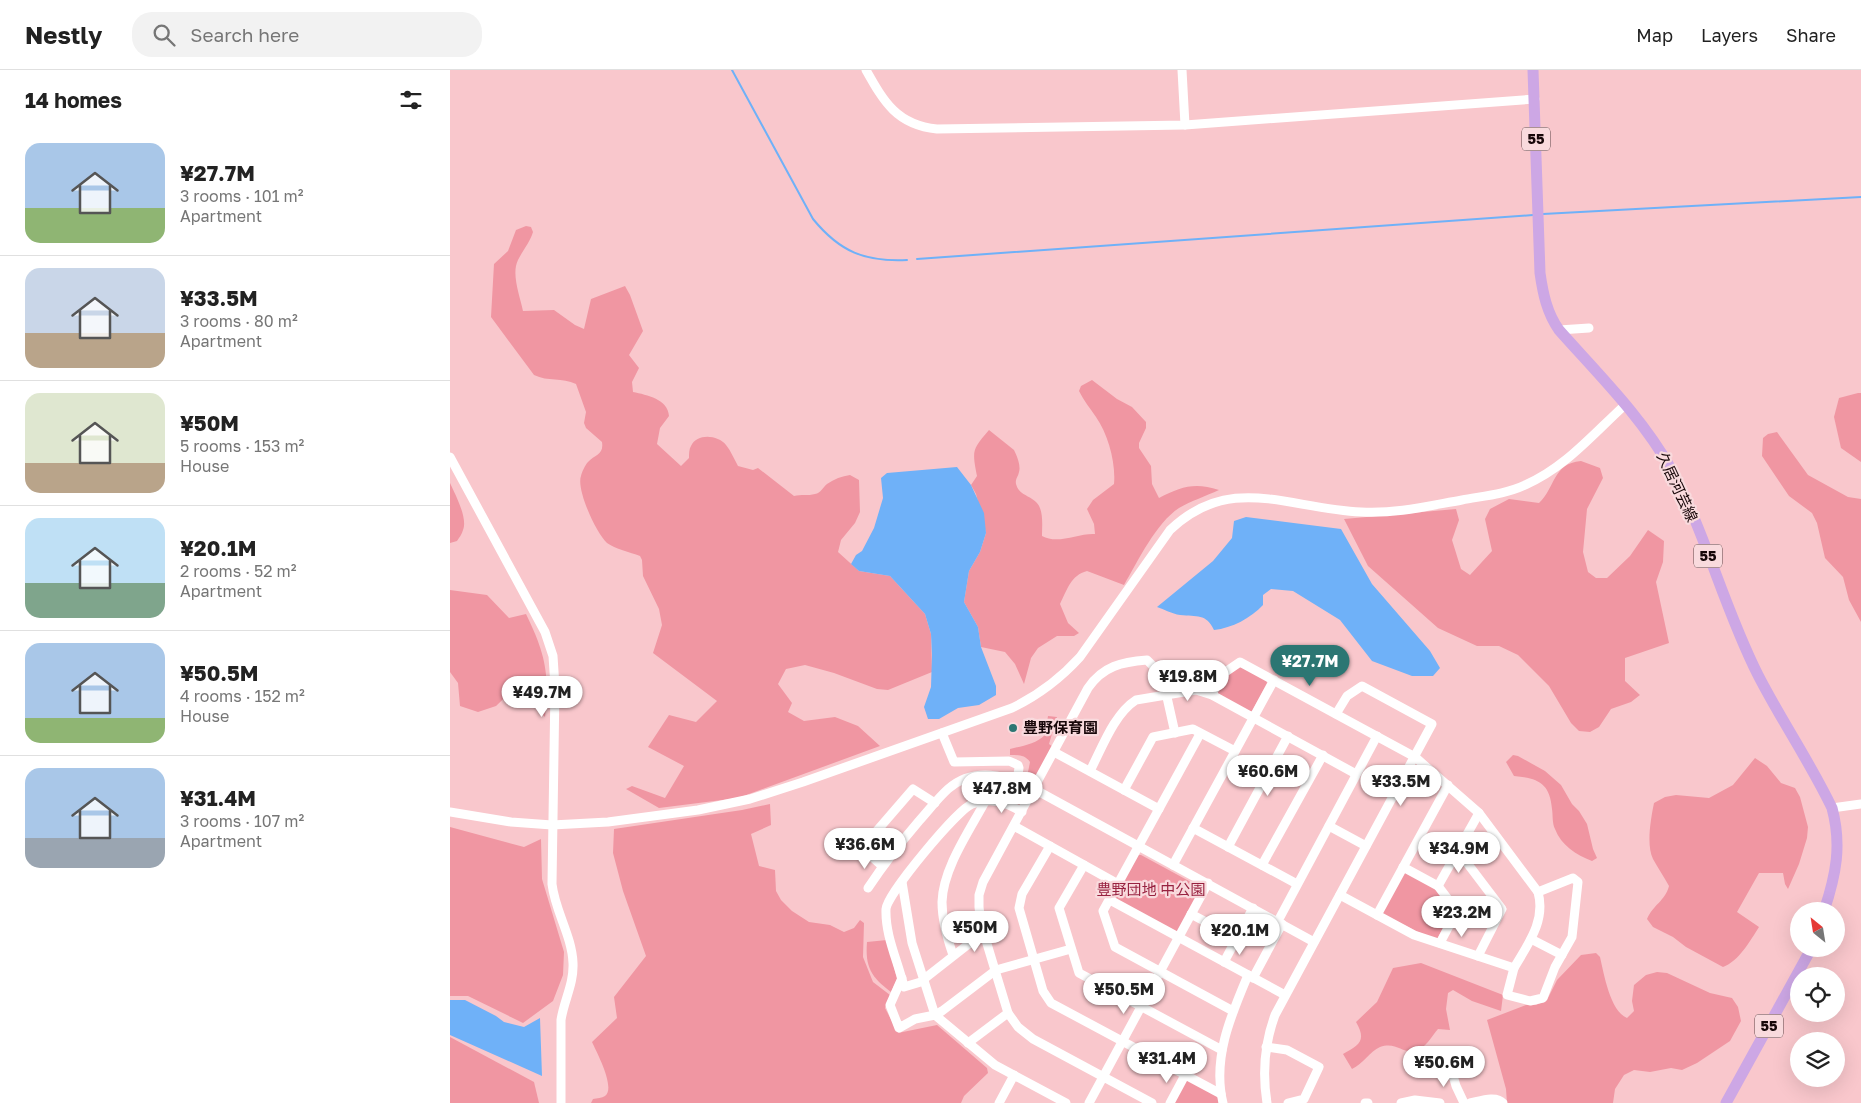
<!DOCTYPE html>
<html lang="en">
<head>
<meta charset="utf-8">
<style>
	body { margin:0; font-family:"Golos Text","Noto Sans JP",sans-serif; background:#f2f2f2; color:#222; height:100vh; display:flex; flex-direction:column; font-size:19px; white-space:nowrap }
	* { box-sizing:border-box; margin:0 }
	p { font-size:16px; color:#767676 }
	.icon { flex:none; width:28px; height:28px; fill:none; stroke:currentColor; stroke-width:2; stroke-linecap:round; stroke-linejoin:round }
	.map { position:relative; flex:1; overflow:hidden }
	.details { display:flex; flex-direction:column; background:#fff; width:450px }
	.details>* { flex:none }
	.needle { width:32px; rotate:330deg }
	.fabs { position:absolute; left:1340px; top:832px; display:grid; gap:10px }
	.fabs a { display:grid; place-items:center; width:55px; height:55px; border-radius:50%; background:#fff; box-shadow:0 5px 20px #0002; font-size:25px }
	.price { position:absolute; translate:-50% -42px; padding:0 11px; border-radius:18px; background:#fff; color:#222; font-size:16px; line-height:32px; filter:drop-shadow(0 1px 2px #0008) }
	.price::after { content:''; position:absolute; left:50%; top:30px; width:15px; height:11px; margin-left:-8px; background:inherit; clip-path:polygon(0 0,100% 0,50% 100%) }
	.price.selected { background:#2c7673; color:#fff }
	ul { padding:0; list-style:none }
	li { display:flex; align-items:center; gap:15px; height:125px; padding:0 25px }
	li+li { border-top:1px solid #e0e0e0 }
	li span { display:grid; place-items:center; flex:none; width:140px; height:100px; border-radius:15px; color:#555 }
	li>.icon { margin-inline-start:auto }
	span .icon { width:60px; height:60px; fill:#fffc; stroke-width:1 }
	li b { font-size:21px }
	h2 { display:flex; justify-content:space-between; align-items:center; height:60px; padding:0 25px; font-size:21px }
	header { display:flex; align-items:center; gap:30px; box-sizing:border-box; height:70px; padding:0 25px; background:#fff; border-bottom:1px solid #e0e0e0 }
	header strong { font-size:24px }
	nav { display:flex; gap:28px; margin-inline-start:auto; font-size:18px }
	.search { width:350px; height:45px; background:#f2f2f2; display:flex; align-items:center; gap:12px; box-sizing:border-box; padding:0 18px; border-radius:20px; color:#767676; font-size:19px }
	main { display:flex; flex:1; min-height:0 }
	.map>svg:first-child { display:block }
	.green { fill:#f096a2 }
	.water { fill:#6fb1f8 }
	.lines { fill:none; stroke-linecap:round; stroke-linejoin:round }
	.stream { stroke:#6fb1f8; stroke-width:2 }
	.minor { stroke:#fff; stroke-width:9 }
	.major { stroke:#cda7e5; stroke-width:11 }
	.poi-dot { fill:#2c7673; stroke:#f9dadd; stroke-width:2 }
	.labels { text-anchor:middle; stroke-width:4.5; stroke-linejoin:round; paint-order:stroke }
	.shield { fill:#f9dadd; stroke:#5c4749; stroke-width:1 }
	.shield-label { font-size:14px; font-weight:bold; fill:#18080a }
	.street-label { font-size:15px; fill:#18080a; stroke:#f9dadd }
	.poi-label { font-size:15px; font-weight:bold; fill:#18080a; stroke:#f9dadd; text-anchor:start }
	.park-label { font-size:15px; fill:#982240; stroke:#f9dadd }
</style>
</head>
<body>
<header>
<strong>Nestly</strong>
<div class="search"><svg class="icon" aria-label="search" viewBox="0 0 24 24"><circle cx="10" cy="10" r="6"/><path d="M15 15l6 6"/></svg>Search here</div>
<nav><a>Map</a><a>Layers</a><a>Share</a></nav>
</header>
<main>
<section class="details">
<h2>14 homes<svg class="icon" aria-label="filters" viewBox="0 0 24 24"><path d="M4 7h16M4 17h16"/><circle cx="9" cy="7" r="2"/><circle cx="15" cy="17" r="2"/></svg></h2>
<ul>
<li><span style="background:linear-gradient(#a9c7e8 65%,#8fb573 0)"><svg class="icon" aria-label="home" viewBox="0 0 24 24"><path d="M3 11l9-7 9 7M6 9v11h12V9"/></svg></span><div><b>¥27.7M</b><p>3 rooms · 101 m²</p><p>Apartment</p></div></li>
<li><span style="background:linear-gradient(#c9d6e8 65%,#b9a48a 0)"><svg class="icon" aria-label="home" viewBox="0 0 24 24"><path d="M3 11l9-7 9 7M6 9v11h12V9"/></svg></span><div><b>¥33.5M</b><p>3 rooms · 80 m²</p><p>Apartment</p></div></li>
<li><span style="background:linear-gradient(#dfe7d0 70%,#b9a48a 0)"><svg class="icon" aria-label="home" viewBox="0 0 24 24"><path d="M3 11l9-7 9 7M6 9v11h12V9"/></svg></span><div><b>¥50M</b><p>5 rooms · 153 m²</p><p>House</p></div></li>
<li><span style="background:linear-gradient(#bfe0f5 65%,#7fa58c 0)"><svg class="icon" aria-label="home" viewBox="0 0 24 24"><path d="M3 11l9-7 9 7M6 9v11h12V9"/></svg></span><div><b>¥20.1M</b><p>2 rooms · 52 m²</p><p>Apartment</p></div></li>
<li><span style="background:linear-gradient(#a9c7e8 75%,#8fb573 0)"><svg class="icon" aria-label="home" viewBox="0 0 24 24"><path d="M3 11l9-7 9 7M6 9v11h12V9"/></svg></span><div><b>¥50.5M</b><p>4 rooms · 152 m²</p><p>House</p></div></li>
<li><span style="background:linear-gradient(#a9c7e8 70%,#9aa5b1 0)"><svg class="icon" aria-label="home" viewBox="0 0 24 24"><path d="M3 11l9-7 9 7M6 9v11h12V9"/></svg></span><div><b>¥31.4M</b><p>3 rooms · 107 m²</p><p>Apartment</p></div></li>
</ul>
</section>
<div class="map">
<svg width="1411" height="1033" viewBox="0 0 1411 1033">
	<rect width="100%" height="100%" fill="#f9c7cc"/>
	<g class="green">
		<path d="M76 156 81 157 83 162C80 172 73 180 68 190 61 204 70 226 73 241L104 240 125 255 134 259 141 229 175 216 180 225 193 261 179 285 189 298 182 312 183 322C197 325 218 329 219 346L210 358 207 374 231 396 239 388C239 384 239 379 241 376 247 363 268 365 276 375 281 381 284 389 288 396L303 400 308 398 344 426C351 424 358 426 365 424 371 423 373 417 377 414 384 409 392 406 400 405L409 410 410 442 405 453 391 470 388 482 409 501 440 506 475 544 481 564 482 602 438 620 427 619 384 603 355 595 336 599 328 614 342 633 338 642 354 651 385 647 408 656 430 676 288 728 209 738 176 719 182 716 215 728 234 696 198 677 219 645 246 652 267 631 203 583 212 555 209 539 193 506 192 490 190 486C180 482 165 479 157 473 146 463 126 419 131 406 132 402 135 395 138 392 145 384 154 385 152 372L136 358 134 353 136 342 126 314C112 307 98 312 84 305L41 247 44 194 58 181 66 160Z"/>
		<path d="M642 310 667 329 682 337 696 352V358L689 373V378L701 396 702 414 709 428C731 417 744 412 769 420 756 426 741 431 729 438 706 453 688 491 674 515L637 501C621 505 617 520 610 534L618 553 629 563 624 566H607L588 578 581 588 574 614 565 594 555 582 531 577 528 557 514 532 519 501 530 482 536 463 526 424 521 415 527 406C522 380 522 380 539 360L564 380C567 386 571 396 569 402 568 407 565 409 566 414 569 425 579 425 586 432 594 439 592 456 592 466 608 475 628 463 645 464L644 454 637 439 643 430 664 414C666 393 658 364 646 347 640 338 634 331 629 321L631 316Z"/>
		<path d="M1408 323H1411V392L1391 378 1384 347 1389 328Z"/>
		<path d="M1327 362 1358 405 1398 427 1411 429V552L1399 530 1393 507 1375 488 1367 453 1362 443 1339 426 1312 386 1313 368 1318 364Z"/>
		<path d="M1131 391 1150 398 1153 408 1137 439 1133 482 1138 502 1146 508H1157L1180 486 1198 460 1214 471 1213 492 1206 512 1219 573 1175 588V611L1190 625 1181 632 1161 639 1149 657 1140 662 1129 661 1121 653 1099 616 1068 585 1049 576H1027L988 558 918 496 894 449 1006 439 1009 450 1002 470 1011 499 1020 505 1042 481 1035 449 1040 439 1059 429 1089 433C1106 417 1102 394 1131 391Z"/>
		<path d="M0 413C5 424 18 448 13 460 12 464 9 468 7 471L0 473Z"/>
		<path d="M0 520 37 525 59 548 76 544C95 583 100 604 95 647L91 643 86 618 70 613 46 636 28 642 10 636 8 613 0 602Z"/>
		<path d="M789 595 816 609 817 613 802 641 799 642 767 625 773 608Z"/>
		<path d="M598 646 607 647 599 674 603 677 587 706H581L578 702 580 692C575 685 569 685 560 685V679C572 676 586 674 595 665Z"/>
		<path d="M1063 685 1068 686 1095 701 1111 715 1122 734 1129 741 1137 754 1143 779 1147 788 1142 791C1126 785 1111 775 1105 759 1102 753 1103 745 1102 739 1100 713 1088 708 1064 706L1056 692Z"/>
		<path d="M1305 688 1317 696 1331 713 1345 718 1350 727 1358 757 1357 768 1349 794 1338 819 1335 814 1333 803H1309L1287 842 1309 857C1300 871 1289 891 1273 897L1236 877 1223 867 1203 857 1197 849C1203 835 1215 831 1219 816 1214 807 1208 798 1203 789 1196 775 1201 748 1204 733L1215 727 1226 725 1259 728 1283 715Z"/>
		<path d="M320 734 321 755 301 764 309 796 325 800 326 821 331 830 342 841 359 852 380 855 394 862 404 858 410 850 414 853 413 887 423 912 440 925 435 938 448 963 487 955 537 998 538 1003 514 1026 511 1033H141L143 1029C147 1028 152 1028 155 1026 166 1018 147 983 142 972L167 948 164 927 196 886 173 821 163 783 164 759 292 740Z"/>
		<path d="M0 757 74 777 91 769 92 809 114 882 113 905 103 931 73 953 18 926H0Z"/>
		<path d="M688 785H691L750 817 751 820 729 861 725 862 666 831 664 826Z"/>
		<path d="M956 802 986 818 1003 839 987 869 968 862 932 844 953 803Z"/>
		<path d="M437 870 447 909 441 922C421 907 415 897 417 872Z"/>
		<path d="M1146 883 1150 887C1154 904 1160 941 1177 948L1184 941 1182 931 1184 915 1196 905 1207 902 1217 903 1260 923 1282 928 1288 937 1291 951 1280 971 1247 993 1232 1000 1221 998 1200 1002 1184 1000 1174 1005 1165 1019 1163 1033H1057L1056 1019 1037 950 1076 935H1086L1097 930 1107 910 1131 885Z"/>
		<path d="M971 893 1053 925 1051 941 1022 931 1003 920 998 923 996 939 1000 960 988 959C982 966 975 979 965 981 953 984 946 971 930 977 920 981 913 994 902 999L893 984C909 975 917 971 906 952L927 932 943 898Z"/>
		<path d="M0 967 84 1012 89 1033H0Z"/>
		<path d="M735 1009 768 1026 770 1033H722Z"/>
	</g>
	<g class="water">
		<path d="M507 397 521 415 534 443 536 463 530 482 519 501 514 532 528 557 531 577 546 616V625L529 635 508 638 489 649H478L474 637 481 617 482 585 481 564 475 544 440 506 409 501 401 494 406 485 412 481 424 458 433 428 431 408 437 403Z"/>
		<path d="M796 447 891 459 922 514 980 581 990 598 983 606H962L922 591 890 550 843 521 821 519 813 525V535C801 548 782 558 764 560 756 543 747 547 730 545 722 544 714 539 707 537L763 491 782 468 784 451Z"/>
		<path d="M0 930H15L46 946 54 952 74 957 90 948 92 1006 0 965Z"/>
	</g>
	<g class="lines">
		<g class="stream">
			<path d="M282 0 363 149C390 182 415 192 457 190"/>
			<path d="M1093 144 1411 127"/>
			<path d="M467 189 1083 145"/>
		</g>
		<g class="minor">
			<path d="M416 0C434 32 447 55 487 59L735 55 1085 29"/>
			<path d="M732 0 735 55"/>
			<path d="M1109 260 1139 258"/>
			<path d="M0 387 95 562 103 586 105 617 102 814C105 841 122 866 123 893 124 914 114 930 111 950V1033"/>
			<path d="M762 625 771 605 790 592 965 687 1029 743 1088 822 1123 808 1128 812 1122 867 1105 897 1093 928 1080 931 1057 925 1064 898 964 865 890 825"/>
			<path d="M492 663 504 692 559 691 568 695 569 698 567 710"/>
			<path d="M750 664 653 841 665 877 783 941"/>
			<path d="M604 682 709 739"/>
			<path d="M640 701C652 678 664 644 686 630L746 620 762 625 906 704"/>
			<path d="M674 720 703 667 743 659 785 681"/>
			<path d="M1382 738 1411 734"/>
			<path d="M0 742 61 752 102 755 158 752 248 740 300 729 353 712 562 638C589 625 610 609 630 587L720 460C781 402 838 439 911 442 946 444 978 436 1012 430 1033 426 1056 424 1075 415 1115 398 1144 363 1175 335"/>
			<path d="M564 756 668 814"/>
			<path d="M879 756 916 776"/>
			<path d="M743 758 847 814"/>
			<path d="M393 763 412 778"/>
			<path d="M600 776 572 824 569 838 593 921 601 933 771 1024"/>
			<path d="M778 777 838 666"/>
			<path d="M1008 781 1052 839 1028 886"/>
			<path d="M634 795 609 838 629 903 772 980"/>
			<path d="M723 795 824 610"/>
			<path d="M812 795 873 685"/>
			<path d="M432 796 412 778 463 719 485 733"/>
			<path d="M953 797 988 816 1007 841 990 873"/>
			<path d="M452 812 462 873 485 945 545 995 616 1033"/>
			<path d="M988 816 1029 743"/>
			<path d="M418 818C434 794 451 772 469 751 479 740 487 729 498 719 524 696 556 705 584 719L864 872"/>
			<path d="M660 830 835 925"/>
			<path d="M741 844 786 868"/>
			<path d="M927 845 998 715"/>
			<path d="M828 851 927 666"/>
			<path d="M1081 869 1112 885"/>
			<path d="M503 885C497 868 492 850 492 832 493 798 520 760 536 730"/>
			<path d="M774 892 803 838"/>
			<path d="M1064 898C1078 874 1096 851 1088 822"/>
			<path d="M452 908 440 935 449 958 465 949 485 945 492 941 546 900 621 879"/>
			<path d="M803 908 832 854"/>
			<path d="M474 909 534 862"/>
			<path d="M474 911 454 917C448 891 435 866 436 839 437 824 507 740 522 734 541 727 555 732 572 742"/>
			<path d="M518 973 558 943"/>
			<path d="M816 977 837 980 869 997 854 1029 838 1033"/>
			<path d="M999 992 1006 1016 1014 1033"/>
			<path d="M549 1033 564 1005"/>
			<path d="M639 1033 758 813"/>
			<path d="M702 1033 583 969 568 957 558 943 531 854 529 837V825L533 812 638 618C653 596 672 592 697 590L712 605 725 663"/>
			<path d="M720 1033 735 1005"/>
			<path d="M773 1033C762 989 781 945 798 905"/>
			<path d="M817 1033C812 1002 814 975 825 945L982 654 912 616 897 626 886 644"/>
			<path d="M915 1033H918"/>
			<path d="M951 1033 965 1030 990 1033"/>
			<path d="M1020 1033C1030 1031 1046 1025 1053 1033"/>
		</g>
		<g class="major">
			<path d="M1083 0 1090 203C1093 224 1097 243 1109 260 1148 304 1192 347 1221 399 1256 464 1274 538 1308 605 1331 650 1360 692 1382 738 1392 775 1386 805 1374 841"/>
			<path d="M1276 1033 1361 879"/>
		</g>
	</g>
	<circle class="poi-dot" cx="563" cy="658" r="5"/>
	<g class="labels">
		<g class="shield">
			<rect x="1072" y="57.5" width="28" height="23" rx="4"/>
			<rect x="1244" y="474.5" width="28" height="23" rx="4"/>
			<rect x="1305" y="944.5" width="28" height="23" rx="4"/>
		</g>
		<g class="shield-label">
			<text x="1086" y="74">55</text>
			<text x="1258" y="491">55</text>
			<text x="1319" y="961">55</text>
		</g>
		<g class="street-label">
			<text transform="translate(1227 417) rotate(65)" y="5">久居河芸線</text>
		</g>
		<g class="poi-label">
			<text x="573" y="663">豊野保育園</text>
		</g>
		<g class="park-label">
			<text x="701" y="825">豊野団地 中公園</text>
		</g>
	</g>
</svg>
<div class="fabs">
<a><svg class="needle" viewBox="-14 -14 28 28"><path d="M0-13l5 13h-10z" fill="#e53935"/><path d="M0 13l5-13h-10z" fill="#767676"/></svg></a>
<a><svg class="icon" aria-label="locate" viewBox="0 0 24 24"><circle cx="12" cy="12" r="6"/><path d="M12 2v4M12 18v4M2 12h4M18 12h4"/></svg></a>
<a><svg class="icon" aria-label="layers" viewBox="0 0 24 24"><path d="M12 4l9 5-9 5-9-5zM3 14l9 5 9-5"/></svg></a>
</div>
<b class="price selected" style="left:860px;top:617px">¥27.7M</b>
<b class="price" style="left:738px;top:632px">¥19.8M</b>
<b class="price" style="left:92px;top:648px">¥49.7M</b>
<b class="price" style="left:818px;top:727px">¥60.6M</b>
<b class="price" style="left:951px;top:737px">¥33.5M</b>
<b class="price" style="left:552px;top:744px">¥47.8M</b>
<b class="price" style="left:415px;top:800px">¥36.6M</b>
<b class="price" style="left:1009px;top:804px">¥34.9M</b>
<b class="price" style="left:1012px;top:868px">¥23.2M</b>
<b class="price" style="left:525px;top:883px">¥50M</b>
<b class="price" style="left:790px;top:886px">¥20.1M</b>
<b class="price" style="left:674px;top:945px">¥50.5M</b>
<b class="price" style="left:717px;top:1014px">¥31.4M</b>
<b class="price" style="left:994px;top:1018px">¥50.6M</b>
</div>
</main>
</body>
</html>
